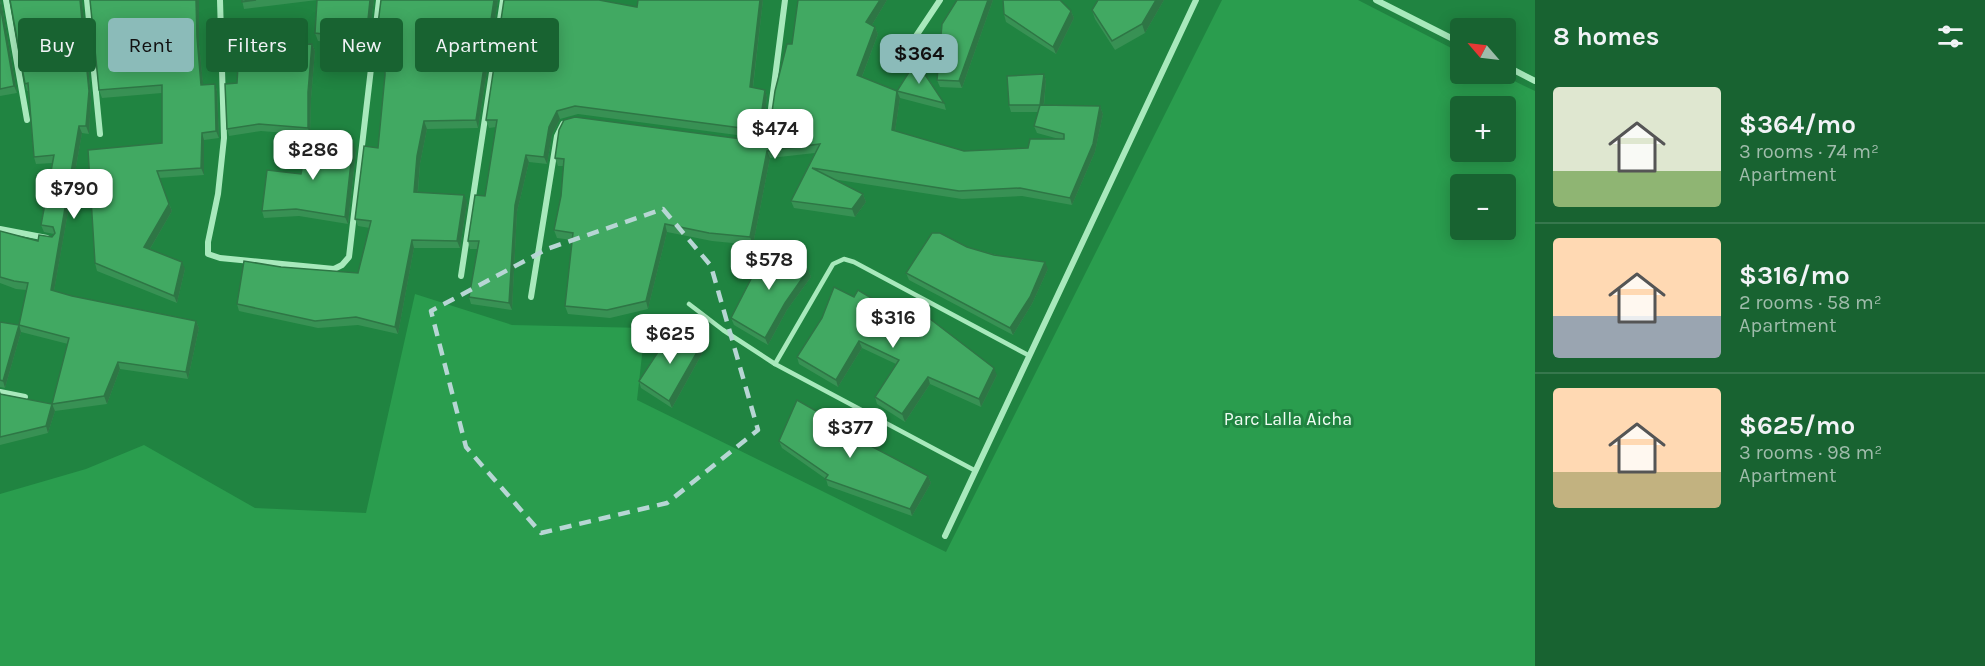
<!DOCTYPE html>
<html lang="en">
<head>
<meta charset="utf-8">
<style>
	body { margin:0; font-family:Karla,sans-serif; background:#256c3d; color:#f1f3f6; height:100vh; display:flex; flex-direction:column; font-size:22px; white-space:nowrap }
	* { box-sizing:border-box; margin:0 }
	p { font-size:20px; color:#9fbcab }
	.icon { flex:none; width:33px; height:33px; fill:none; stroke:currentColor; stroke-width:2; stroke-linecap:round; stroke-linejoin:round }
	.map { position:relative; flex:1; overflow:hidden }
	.details { display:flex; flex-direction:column; background:#186331; width:450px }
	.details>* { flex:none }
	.top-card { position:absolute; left:18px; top:18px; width:570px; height:54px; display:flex; gap:12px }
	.needle { width:39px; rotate:298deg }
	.buttons { position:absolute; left:1450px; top:18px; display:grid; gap:12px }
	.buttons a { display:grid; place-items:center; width:66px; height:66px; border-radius:6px; background:#186331; box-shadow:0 3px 15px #0003; font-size:30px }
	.price { position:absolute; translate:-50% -51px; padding:0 14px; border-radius:12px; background:#fff; color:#222; font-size:20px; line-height:39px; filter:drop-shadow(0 2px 3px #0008) }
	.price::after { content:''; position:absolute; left:50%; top:36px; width:18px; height:14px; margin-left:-9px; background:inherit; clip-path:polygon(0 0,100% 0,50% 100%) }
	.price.on { background:#8bbbb9; color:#111 }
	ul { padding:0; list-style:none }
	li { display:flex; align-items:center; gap:18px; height:150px; padding:0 18px }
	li+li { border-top:2px solid #36774d }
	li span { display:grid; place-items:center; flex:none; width:168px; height:120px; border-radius:6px; color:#555 }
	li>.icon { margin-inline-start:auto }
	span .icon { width:72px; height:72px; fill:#fffc; stroke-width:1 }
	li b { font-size:26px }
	h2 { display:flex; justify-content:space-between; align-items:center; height:72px; padding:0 18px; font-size:26px }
	.chip { padding:0 21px; border-radius:6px; background:#186331; box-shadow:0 3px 15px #0003; font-size:21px; line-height:54px }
	.chip.on { background:#8bbbb9; color:#111 }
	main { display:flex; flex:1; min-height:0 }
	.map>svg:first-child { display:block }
	.green { fill:#2a9d4e; fill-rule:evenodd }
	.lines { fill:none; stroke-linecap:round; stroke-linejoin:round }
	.service { stroke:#a8e9bc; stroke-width:4.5 }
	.minor { stroke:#a8e9bc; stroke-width:6 }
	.wall { fill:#389154 }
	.shaded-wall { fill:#2e7645 }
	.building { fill:#41a962; stroke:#2e7645; stroke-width:1.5 }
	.marked { fill:none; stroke:#b7d6d4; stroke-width:4.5; stroke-dasharray:12 8; stroke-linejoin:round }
	.labels { text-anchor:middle; stroke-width:6; stroke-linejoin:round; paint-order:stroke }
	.park-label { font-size:18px; fill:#f0fdf4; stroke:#208441 }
</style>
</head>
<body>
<main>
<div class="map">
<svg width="1535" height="666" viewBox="0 0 1535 666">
	<rect width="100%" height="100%" fill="#208441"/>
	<path class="green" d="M1222 0H1358L1461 53V74H1500L1535 91V666H0V494L86 469 144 445 255 508 366 513 415 294 512 325 645 328 637 400 946 552ZM1461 106H1506V152H1461ZM1461 184H1506V230H1461Z"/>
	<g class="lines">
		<g class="service">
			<path d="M689 304 723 330 775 364"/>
			<path d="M974 470 775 364 833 264 844 259 854 262 1028 355"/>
		</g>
		<g class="minor">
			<path d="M6 0 27 120"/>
			<path d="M87 0 100 134"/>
			<path d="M220 0 224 138 218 194 208 242V254L220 258 334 269 342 265 349 257 379 0"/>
			<path d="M1376 0 1461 43"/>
			<path d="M914 39 940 0"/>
			<path d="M1506 66 1535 81"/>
			<path d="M766 136 768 132 785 0"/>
			<path d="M0 229 47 238"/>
			<path d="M461 276 503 0"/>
			<path d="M531 297 557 136 563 124"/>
			<path d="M0 392 25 397"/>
			<path d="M945 536 1196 0"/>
		</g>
	</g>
	<g class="wall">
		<path d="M0 0H1L17 93 0 96Z"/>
		<path d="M10 0H82L91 98 89 134 82 133 54 291 72 296 196 321 199 328 188 379 120 369 107 404 55 411 48 433 0 445V391L1 394 52 404 68 344 21 332 5 388 0 387V322L19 325 27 290 16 289 0 283V231L38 241 52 237 54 234 44 232 41 225 53 163 36 164 34 157 28 91H27L25 84Z"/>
		<path d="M90 0H199V44L203 85 215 84 217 91 219 138 204 140V175L159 178 172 211 150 249 185 269 177 303 97 271 95 263 162 143V93L102 98 99 90Z"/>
		<path d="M242 0H374L368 46 318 41 315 33 317 0 244 9Z"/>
		<path d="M381 0H498L478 128 427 129 420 164 418 192 467 202 460 248H414L398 334 358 325 318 328 239 311 237 304 281 267 358 273 370 228 358 226 355 219 378 148 385 75V48L379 47 376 40Z"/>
		<path d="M638 0H763L753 88 765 90 767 97 763 130 760 135 752 137 578 114 560 119 552 135 547 164 529 162 517 212 512 310 471 304 469 297 478 249H470L468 241 485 196 496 127 489 128 486 120 637 7Z"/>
		<path d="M798 0H887L872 25 875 27 878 34 862 77 897 91 944 103 946 110 900 98 895 131 964 151 1028 148 1059 139 1037 133 1034 126 1038 112H1011L1009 105 1044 74 1046 81 1044 105 1100 106 1103 114 1095 152 1072 205 1022 196 962 199 832 179 863 194 866 202 855 217 794 208 791 201 815 153 770 158 753 245 712 241 667 232 648 309 610 318 568 314 565 306 572 240 557 238 554 230 561 196 564 166H558L555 158 749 140 764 136 770 126 792 44Z"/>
		<path d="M957 0H993L962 88 940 87 937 80Z"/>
		<path d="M1164 0 1145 33 1115 50 1095 19 1092 10Z"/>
		<path d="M1071 11 1074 18 1056 54 1006 22 1004 14Z"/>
		<path d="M312 44 315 51 311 99 310 135 261 131 229 136 227 129 237 83Z"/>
		<path d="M356 151 348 224 299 216 264 218 262 211 301 174Z"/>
		<path d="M967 247 1048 269 1032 304 1013 335 909 280 906 273Z"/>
		<path d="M808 270 811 277 787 310 768 345 734 325 731 318Z"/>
		<path d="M822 318 997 375 981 407 930 384 905 422 877 404 875 397 896 364 862 348 838 387 799 364 797 357Z"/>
		<path d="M701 345 703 352 672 408 641 388 639 381Z"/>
		<path d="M834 426 928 476 931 483 912 516 828 486 826 479 782 448 779 441Z"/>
	</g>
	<g class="shaded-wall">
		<path d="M0 0H1L17 93 14 86Z"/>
		<path d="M80 0H82L91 98 89 134 86 126Z"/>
		<path d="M196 0H199V44L204 92 201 85 197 37Z"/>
		<path d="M370 0H374L368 46 366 39Z"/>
		<path d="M494 0H498L478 128 476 120Z"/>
		<path d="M760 0H763L752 94 750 87Z"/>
		<path d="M880 0H887L869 30 866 22Z"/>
		<path d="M988 0H993L962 88 959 81Z"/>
		<path d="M1156 0H1164L1145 33 1142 24Z"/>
		<path d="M1071 11 1074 18 1056 54 1053 47Z"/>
		<path d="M875 27 878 34 860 82 857 75Z"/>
		<path d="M312 44 315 51 311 99 310 135 308 128V92Z"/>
		<path d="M1044 74 1046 81 1043 112 1040 105Z"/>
		<path d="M215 84 217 91 219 138 216 131Z"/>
		<path d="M765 90 767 97 763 130 760 135 757 128Z"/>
		<path d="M897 91 900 98 894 138 892 130Z"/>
		<path d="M1100 106 1103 114 1095 152 1072 205 1070 198Z"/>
		<path d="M557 111 560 119 552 135 547 164 544 157 549 127Z"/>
		<path d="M424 121 427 129 420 164 417 200 414 192 417 156Z"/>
		<path d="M79 126 82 133 53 297 51 290Z"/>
		<path d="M202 133 204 140V175L201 168Z"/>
		<path d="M353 144 356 151 348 224 345 217Z"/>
		<path d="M767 151 770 158 753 245 750 237Z"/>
		<path d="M526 155 529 162 517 212 512 310 509 303 515 205Z"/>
		<path d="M863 194 866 202 855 217 852 209Z"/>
		<path d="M464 195 467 202 460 248 457 241Z"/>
		<path d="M169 204 172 211 147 254 144 247Z"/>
		<path d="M665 224 667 232 648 309 646 301Z"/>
		<path d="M412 240 414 248 398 334 395 327Z"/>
		<path d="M182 262 185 269 177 303 174 296Z"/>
		<path d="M1045 262 1048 269 1032 304 1013 335 1010 328Z"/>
		<path d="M808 270 811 277 787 310 768 345 765 338 785 303Z"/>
		<path d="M196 321 199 328 188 379 186 372Z"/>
		<path d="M19 325 21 332 5 388 3 381Z"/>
		<path d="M859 341 862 348 838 387 836 380Z"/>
		<path d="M701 345 703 352 672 408 669 401Z"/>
		<path d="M118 362 120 369 107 404 104 396Z"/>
		<path d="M994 368 997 375 981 407 979 399Z"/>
		<path d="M928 377 930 384 905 422 902 414Z"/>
		<path d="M52 404 55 411 48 433 46 426Z"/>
		<path d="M928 476 931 483 912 516 910 509Z"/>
	</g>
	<g class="building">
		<path d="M10 0H80L89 91 86 126H79L51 290 72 296 196 321 186 372 118 362 104 396 52 404 69 338 19 325 28 283 14 281 0 277V231L38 241 39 235 52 237 55 233 53 227 41 225 54 155 34 157 28 83 25 84Z"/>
		<path d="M90 0H196L197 37 201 85 215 84 216 131 202 133 201 168 157 171 169 204 144 247 182 262 174 296 95 263 88 150 162 143V85L99 90Z"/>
		<path d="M242 0H256L242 2Z"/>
		<path d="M317 0H370L366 39 315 33Z"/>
		<path d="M381 0H494L476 120 424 121 417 156 414 192 464 195 457 241 412 240 395 327 356 317 315 321 237 304 244 261 281 267 358 273 371 221 355 219 364 146 378 148 385 75V41L376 40Z"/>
		<path d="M504 0H599L637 7 638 0H760L750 87 765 90 760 123 757 128 749 129 575 106 557 111 549 127 544 157 526 155 515 205 509 303 469 297 479 241H468L475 195 485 196 497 120H486Z"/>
		<path d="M798 0H880L866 22 875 27 857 75 897 91 892 130 964 151 1028 148 1030 139H1064V134L1034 126 1040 105 1100 106 1093 144 1070 198 1020 188 959 191 812 168 863 194 852 209 791 201 820 144 767 151 750 237 709 233 665 224 646 301 607 310 565 306 573 233 554 230 561 196 564 159 555 158 559 130 564 120 575 117 749 140 764 136 770 126 775 91 787 44H792Z"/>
		<path d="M957 0H988L959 81 937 80 942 24Z"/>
		<path d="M1003 0H1060L1071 11 1053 47 1004 14Z"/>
		<path d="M1098 0H1156L1142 24 1112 41 1092 10Z"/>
		<path d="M0 4 14 86 0 89Z"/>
		<path d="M312 44 308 92V128L259 124 227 129 225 84 237 83 239 48Z"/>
		<path d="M916 61 944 103 897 91Z"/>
		<path d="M1044 74 1040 105H1009L1007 76Z"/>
		<path d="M308 137 353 144 345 217 296 209 262 211 267 170 301 174Z"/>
		<path d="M932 233H940L967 247 994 255 1045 262 1030 297 1010 328 906 273Z"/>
		<path d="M770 242 808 270 785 303 765 338 731 318Z"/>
		<path d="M834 287 854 297 858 290 916 325 921 312 994 368 979 399 928 377 902 414 875 397 899 360 859 341 836 380 797 357 822 318Z"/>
		<path d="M0 322 19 325 3 381 0 380Z"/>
		<path d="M673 329 701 345 669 401 639 381Z"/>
		<path d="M0 394 52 404 46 426 0 437Z"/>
		<path d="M797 400 832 420 829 424 928 476 910 509 825 479 828 475 779 441Z"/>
	</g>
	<path class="marked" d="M663 209 711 266 758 430 667 503 541 533 466 447 431 311 547 249Z"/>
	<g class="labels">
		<g class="park-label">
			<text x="1288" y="425">Parc Lalla Aicha</text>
		</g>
	</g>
</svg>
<div class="buttons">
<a><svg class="needle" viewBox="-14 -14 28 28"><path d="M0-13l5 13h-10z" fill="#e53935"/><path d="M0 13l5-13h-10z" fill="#9fbcab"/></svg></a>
<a>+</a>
<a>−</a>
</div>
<b class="price on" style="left:919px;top:85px">$364</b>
<b class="price" style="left:775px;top:160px">$474</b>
<b class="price" style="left:313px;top:181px">$286</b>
<b class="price" style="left:74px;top:220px">$790</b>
<b class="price" style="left:769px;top:291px">$578</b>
<b class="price" style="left:893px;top:349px">$316</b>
<b class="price" style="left:670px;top:365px">$625</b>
<b class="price" style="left:850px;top:459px">$377</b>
<div class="top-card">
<a class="chip">Buy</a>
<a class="chip on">Rent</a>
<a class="chip">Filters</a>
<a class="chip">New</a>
<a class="chip">Apartment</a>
</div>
</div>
<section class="details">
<h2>8 homes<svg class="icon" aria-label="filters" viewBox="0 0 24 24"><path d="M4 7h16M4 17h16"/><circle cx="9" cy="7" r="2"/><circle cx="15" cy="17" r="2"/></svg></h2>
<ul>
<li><span style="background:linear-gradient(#dfe7d0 70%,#8fb573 0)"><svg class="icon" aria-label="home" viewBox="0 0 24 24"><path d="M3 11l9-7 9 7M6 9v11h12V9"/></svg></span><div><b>$364/mo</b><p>3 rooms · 74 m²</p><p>Apartment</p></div></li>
<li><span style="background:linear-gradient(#ffd9b3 65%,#9aa5b1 0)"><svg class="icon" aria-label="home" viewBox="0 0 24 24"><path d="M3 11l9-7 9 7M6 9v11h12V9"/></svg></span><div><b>$316/mo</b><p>2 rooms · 58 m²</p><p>Apartment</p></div></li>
<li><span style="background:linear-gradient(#ffd9b3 70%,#c2b280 0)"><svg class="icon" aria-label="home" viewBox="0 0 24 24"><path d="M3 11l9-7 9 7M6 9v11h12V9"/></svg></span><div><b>$625/mo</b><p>3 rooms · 98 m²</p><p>Apartment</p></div></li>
</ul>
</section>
</main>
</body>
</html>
